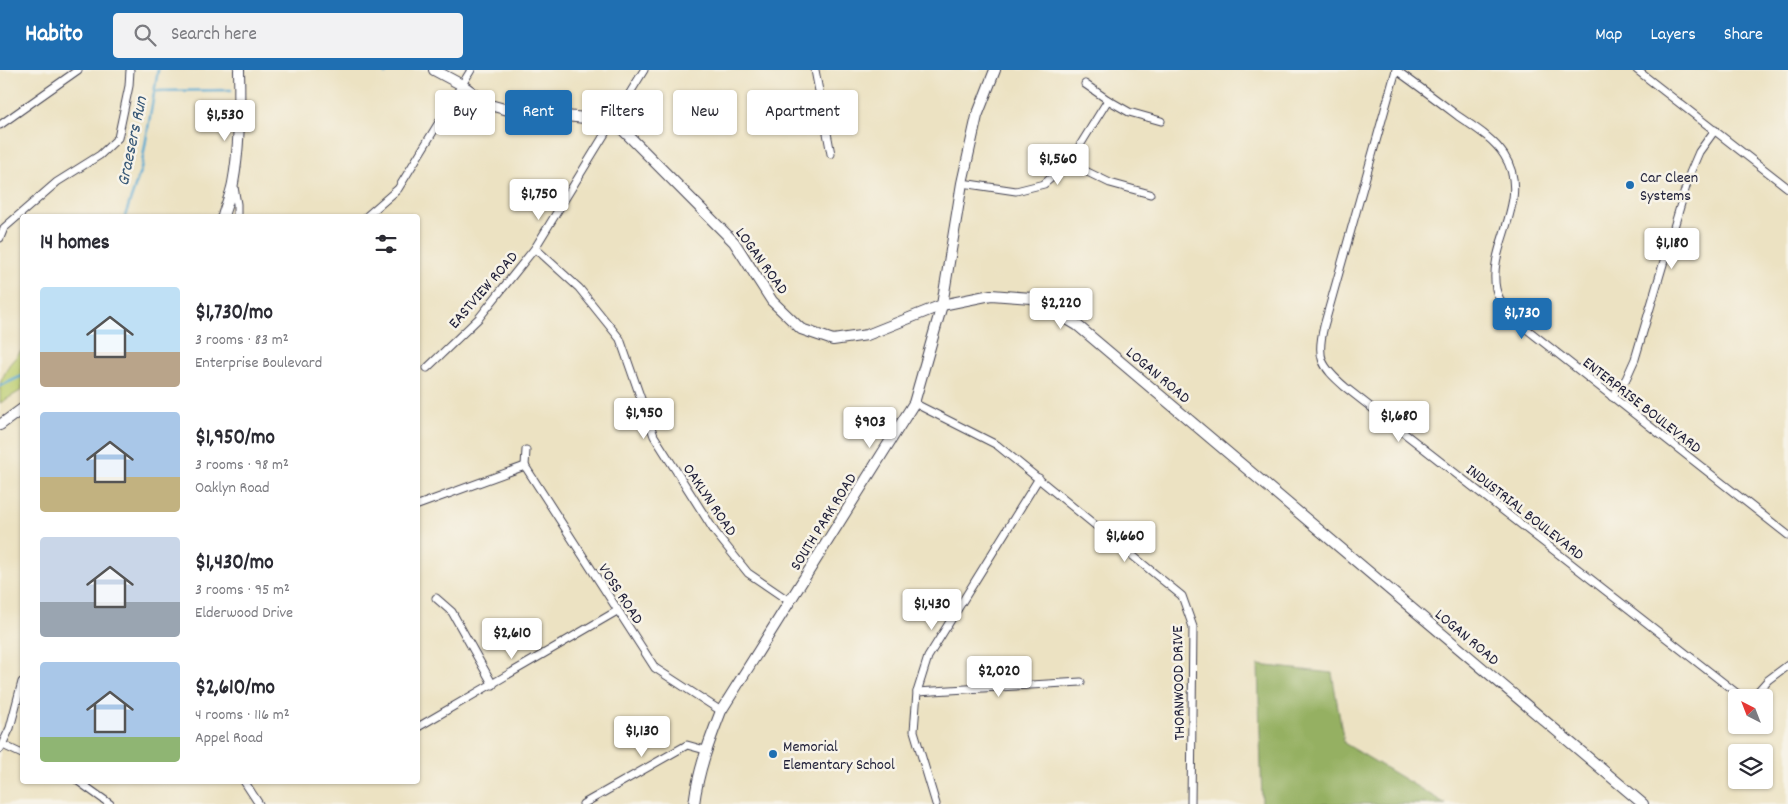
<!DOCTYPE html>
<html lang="en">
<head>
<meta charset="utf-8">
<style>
	body { margin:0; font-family:Dekko,sans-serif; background:#f2f2f3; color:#2b2b33; height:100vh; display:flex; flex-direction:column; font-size:19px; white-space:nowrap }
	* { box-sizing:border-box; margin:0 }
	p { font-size:16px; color:#7c7c81 }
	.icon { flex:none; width:28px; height:28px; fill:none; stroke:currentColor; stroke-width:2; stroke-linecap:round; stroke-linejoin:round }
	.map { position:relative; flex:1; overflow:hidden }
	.panel { position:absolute; left:20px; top:144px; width:400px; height:570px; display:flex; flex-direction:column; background:#fff; border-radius:5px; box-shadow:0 1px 4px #0004 }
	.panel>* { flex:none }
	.hud { position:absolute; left:435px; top:20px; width:475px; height:45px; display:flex; gap:10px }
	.needle { width:32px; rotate:318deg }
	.buttons { position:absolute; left:1728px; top:619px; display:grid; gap:10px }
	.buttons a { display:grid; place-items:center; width:45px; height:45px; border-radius:5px; background:#fff; box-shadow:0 1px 4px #0004; font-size:25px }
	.price { position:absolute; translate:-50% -42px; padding:0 11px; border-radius:5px; background:#fff; color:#222; font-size:16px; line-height:32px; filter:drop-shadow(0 1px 2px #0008) }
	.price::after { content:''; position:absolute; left:50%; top:30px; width:15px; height:11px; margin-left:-8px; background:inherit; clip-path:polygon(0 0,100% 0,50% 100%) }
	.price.selected { background:#1f6fb2; color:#fff }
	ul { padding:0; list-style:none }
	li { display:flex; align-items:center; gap:15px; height:125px; padding:0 20px }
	li span { display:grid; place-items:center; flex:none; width:140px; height:100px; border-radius:5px; color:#555 }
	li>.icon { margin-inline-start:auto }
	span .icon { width:60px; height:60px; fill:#fffc; stroke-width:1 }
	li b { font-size:21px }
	h2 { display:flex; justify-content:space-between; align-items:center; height:60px; padding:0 20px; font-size:21px }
	.chip { padding:0 18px; border-radius:5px; background:#fff; box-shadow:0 1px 4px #0004; font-size:18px; line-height:45px }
	.chip.selected { background:#1f6fb2; color:#fff }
	header { display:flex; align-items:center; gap:30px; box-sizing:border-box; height:70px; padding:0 25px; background:#1f6fb2; color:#fff }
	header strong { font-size:24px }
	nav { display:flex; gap:28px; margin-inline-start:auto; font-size:18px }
	.search { width:350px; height:45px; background:#f2f2f3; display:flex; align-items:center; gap:12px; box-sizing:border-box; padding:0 18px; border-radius:5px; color:#7c7c81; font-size:19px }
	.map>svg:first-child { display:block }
	.green { fill:#bccd6f; stroke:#6f7855 }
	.forest { fill:#95b062; stroke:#5c694e }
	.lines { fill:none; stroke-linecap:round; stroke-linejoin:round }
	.stream { stroke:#57a9d2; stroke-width:2.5 }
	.street-casing { stroke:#403f4f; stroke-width:9 }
	.secondary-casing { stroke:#403f4f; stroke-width:12 }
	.street { stroke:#fff; stroke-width:7 }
	.secondary { stroke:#fff; stroke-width:10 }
	.poi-dot { fill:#1f6fb2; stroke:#f7f3e8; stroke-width:2 }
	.labels { text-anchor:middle; stroke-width:5; stroke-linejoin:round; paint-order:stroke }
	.poi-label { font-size:16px; fill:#22223b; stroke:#f7f3e8; text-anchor:start }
	.street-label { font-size:16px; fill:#22223b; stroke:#f7f3e8 }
	.water-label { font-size:18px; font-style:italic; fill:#375877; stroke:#f7f3e8 }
</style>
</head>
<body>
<header>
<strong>Habito</strong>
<div class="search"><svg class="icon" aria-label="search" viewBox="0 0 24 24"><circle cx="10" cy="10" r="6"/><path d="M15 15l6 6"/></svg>Search here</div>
<nav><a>Map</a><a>Layers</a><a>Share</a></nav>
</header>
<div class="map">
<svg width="1788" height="734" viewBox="0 0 1788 734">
	<rect width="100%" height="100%" fill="#f7f3e8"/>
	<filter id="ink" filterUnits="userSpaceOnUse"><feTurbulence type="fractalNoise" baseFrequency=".02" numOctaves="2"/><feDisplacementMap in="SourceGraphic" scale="10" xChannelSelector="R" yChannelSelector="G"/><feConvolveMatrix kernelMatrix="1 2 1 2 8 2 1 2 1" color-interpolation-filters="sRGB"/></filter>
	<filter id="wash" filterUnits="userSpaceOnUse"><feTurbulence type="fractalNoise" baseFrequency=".0096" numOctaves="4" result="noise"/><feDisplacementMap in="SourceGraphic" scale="20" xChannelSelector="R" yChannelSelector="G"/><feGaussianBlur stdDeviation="1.12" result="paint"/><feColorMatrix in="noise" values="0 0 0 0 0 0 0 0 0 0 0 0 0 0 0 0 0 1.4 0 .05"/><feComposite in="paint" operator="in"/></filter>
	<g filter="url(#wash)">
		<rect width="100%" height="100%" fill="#ece2c2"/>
		<path class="green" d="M22 280V320L0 333V313L9 295Z"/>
		<path class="forest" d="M1258 595 1332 603 1344 673 1446 734H1262Z"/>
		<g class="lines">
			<g class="stream">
				<path d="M385 4 388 0"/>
				<path d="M155 21 231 20"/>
				<path d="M125 146 141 99 158 0"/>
				<path d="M0 316 22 306"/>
			</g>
		</g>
	</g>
	<g filter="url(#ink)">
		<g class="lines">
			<defs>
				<g id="street">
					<path d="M815 0 831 84"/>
					<path d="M1396 0 1324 256C1316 288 1321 296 1345 317L1743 628"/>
					<path d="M1396 0C1417 15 1437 30 1458 46 1474 57 1493 68 1504 85 1533 130 1487 174 1496 219 1498 229 1504 237 1510 246L1788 465"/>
					<path d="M1637 0 1788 118"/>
					<path d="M1085 14 1108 30 1129 42 1161 51"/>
					<path d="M0 55 78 0"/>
					<path d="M1069 93 1110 113 1150 124"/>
					<path d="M962 113 1016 121 1044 114 1069 93 1108 30"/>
					<path d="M234 117 237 134V146"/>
					<path d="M367 146 398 119 471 0"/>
					<path d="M0 168 4 158 57 112 100 85 118 68 129 16 130 0"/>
					<path d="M535 178 579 218 620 269 654 366 715 462 748 503 789 531"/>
					<path d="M427 298 479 248 535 178 644 0"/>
					<path d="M1612 327 1626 309 1635 289 1690 103 1699 82 1715 60"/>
					<path d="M914 333 997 375 1182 526 1193 557 1191 734"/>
					<path d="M525 396 655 598 721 641"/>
					<path d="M525 396 526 380"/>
					<path d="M418 435 525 396"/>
					<path d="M436 528 452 542 493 615"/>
					<path d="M917 622 1081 612"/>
					<path d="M1752 628 1768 610 1788 595"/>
					<path d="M418 657 617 541"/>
					<path d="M3 675 22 684"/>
					<path d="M0 679 10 658 22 612"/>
					<path d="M78 711 110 734"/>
					<path d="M244 711 259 734"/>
					<path d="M583 734 687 675 705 680"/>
					<path d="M936 734 914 661 917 622 928 587 1039 408"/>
				</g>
				<g id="secondary">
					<path d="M434 0 462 15 490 35 508 40 614 51 734 172 772 231 801 259 833 270 867 265 942 235 991 225 1032 228 1077 255 1643 734"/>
					<path d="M223 146C226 135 231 124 233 113 240 76 240 37 239 0"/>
					<path d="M0 355 22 339"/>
					<path d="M694 734C698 701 709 672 721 641L914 333 942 235 962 113 977 46 995 0"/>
				</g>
			</defs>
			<use href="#street" class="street-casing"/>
			<use href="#secondary" class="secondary-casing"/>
			<use href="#street" class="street"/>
			<use href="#secondary" class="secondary"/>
		</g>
	</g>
	<g class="poi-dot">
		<circle cx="1630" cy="115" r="5"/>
		<circle cx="773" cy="684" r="5"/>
	</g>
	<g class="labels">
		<g class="poi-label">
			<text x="1640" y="112">Car Cleen<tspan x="1640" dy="18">Systems</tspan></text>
			<text x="783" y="681">Memorial<tspan x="783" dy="18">Elementary School</tspan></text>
		</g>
		<g class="street-label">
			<text transform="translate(763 190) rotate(54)" y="6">LOGAN ROAD</text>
			<text transform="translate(482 219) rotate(-49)" y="6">EASTVIEW ROAD</text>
			<text transform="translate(1159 304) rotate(40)" y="6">LOGAN ROAD</text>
			<text transform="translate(1643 334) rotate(38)" y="6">ENTERPRISE BOULEVARD</text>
			<text transform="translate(711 429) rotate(56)" y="6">OAKLYN ROAD</text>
			<text transform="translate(1526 441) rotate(38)" y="6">INDUSTRIAL BOULEVARD</text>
			<text transform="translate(822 451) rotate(-58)" y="6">SOUTH PARK ROAD</text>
			<text transform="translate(622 523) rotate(57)" y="6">VOSS ROAD</text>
			<text transform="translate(1468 566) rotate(40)" y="6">LOGAN ROAD</text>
			<text transform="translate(1177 613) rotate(-91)" y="6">THORNWOOD DRIVE</text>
		</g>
		<g class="water-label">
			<text transform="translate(131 71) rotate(-78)" y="6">Graesers Run</text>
		</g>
	</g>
</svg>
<div class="buttons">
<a><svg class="needle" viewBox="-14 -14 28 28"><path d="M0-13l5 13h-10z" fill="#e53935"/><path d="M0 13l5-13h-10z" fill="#7c7c81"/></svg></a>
<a><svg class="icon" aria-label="layers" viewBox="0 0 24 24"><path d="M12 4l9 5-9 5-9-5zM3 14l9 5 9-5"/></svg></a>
</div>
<b class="price" style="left:225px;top:72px">$1,530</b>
<b class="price" style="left:1058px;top:116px">$1,560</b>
<b class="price" style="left:539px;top:151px">$1,750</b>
<b class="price" style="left:1672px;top:200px">$1,180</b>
<b class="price" style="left:1061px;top:260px">$2,220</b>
<b class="price selected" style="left:1522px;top:270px">$1,730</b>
<b class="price" style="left:644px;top:370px">$1,950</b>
<b class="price" style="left:1399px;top:373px">$1,680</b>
<b class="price" style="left:870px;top:379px">$903</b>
<b class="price" style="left:1125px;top:493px">$1,660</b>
<b class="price" style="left:932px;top:561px">$1,430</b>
<b class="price" style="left:512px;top:590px">$2,610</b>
<b class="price" style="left:999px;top:628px">$2,020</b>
<b class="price" style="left:642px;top:688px">$1,130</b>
<div class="hud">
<a class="chip">Buy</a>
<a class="chip selected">Rent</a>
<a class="chip">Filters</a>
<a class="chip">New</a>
<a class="chip">Apartment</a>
</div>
<section class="panel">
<h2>14 homes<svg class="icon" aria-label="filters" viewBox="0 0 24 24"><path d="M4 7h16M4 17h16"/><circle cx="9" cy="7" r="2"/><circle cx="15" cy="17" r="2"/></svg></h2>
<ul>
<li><span style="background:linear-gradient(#bfe0f5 65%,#b9a48a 0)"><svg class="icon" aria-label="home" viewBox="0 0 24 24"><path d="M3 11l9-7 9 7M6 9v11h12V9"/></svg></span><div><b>$1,730/mo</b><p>3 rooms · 83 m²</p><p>Enterprise Boulevard</p></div></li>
<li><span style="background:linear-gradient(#a9c7e8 65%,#c2b280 0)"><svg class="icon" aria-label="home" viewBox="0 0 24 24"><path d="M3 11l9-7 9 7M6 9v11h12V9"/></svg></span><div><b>$1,950/mo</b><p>3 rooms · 98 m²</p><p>Oaklyn Road</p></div></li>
<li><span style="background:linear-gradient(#c9d6e8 65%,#9aa5b1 0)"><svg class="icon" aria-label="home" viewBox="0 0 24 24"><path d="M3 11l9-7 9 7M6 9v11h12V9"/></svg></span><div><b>$1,430/mo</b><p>3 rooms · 95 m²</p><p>Elderwood Drive</p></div></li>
<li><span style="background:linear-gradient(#a9c7e8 75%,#8fb573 0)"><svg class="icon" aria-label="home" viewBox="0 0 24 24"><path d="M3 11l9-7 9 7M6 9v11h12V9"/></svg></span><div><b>$2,610/mo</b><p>4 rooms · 116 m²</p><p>Appel Road</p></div></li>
</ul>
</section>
</div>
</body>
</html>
